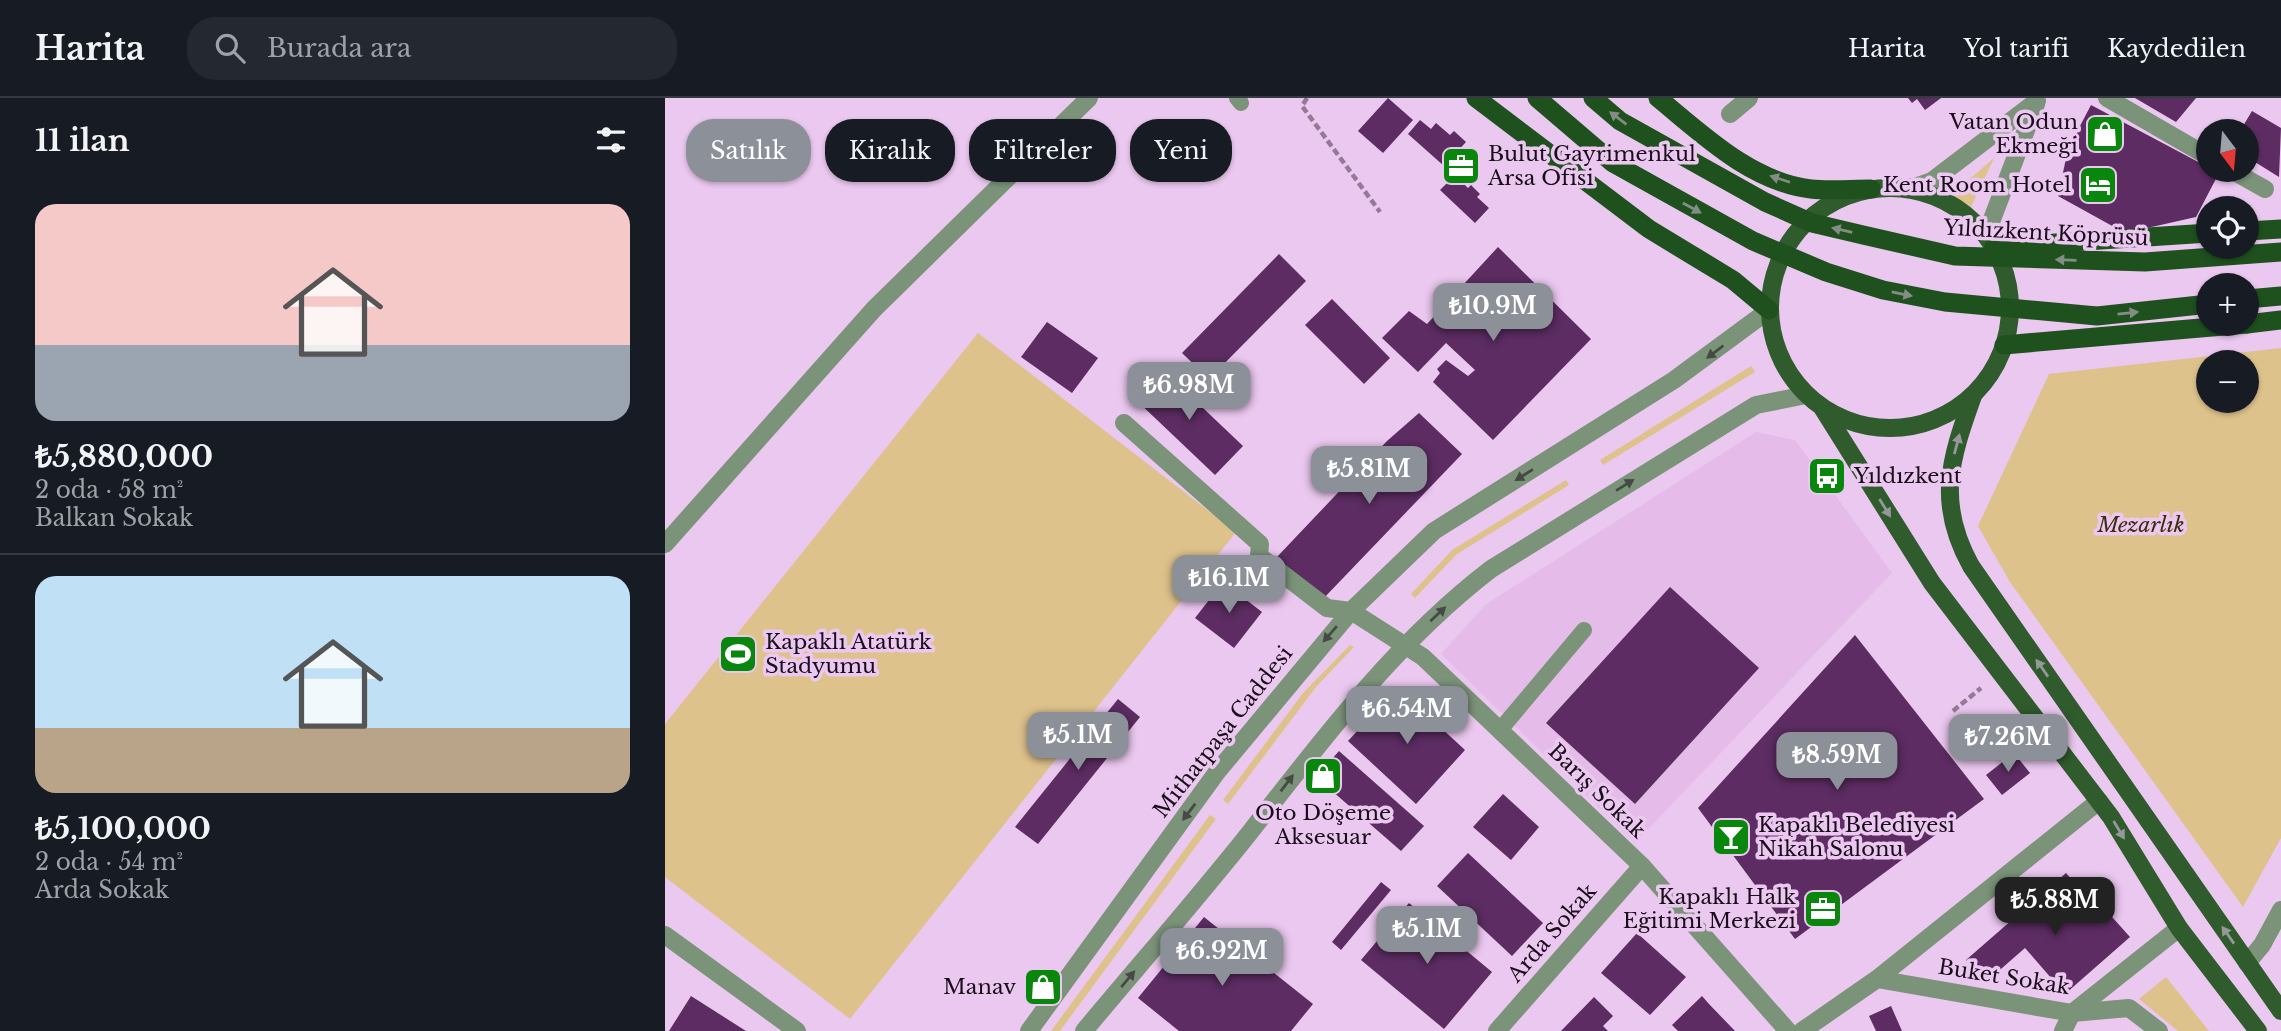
<!DOCTYPE html>
<html lang="tr">
<head>
<meta charset="utf-8">
<style>
	body { margin:0; font-family:"Libre Baskerville",serif; background:#242831; color:#f1f3f6; height:100vh; display:flex; flex-direction:column; font-size:26px; white-space:nowrap }
	* { box-sizing:border-box; margin:0 }
	p { font-size:23px; color:#9ea1a6 }
	.icon { flex:none; width:38px; height:38px; fill:none; stroke:currentColor; stroke-width:2; stroke-linecap:round; stroke-linejoin:round }
	.map { position:relative; flex:1; overflow:hidden }
	.details { display:flex; flex-direction:column; background:#171b24; width:665px }
	.details>* { flex:none }
	.hud { position:absolute; left:21px; top:21px; width:665px; height:63px; display:flex; gap:14px }
	.needle { width:46px; rotate:164deg }
	.controls { position:absolute; left:1531px; top:21px; display:grid; gap:14px }
	.controls a { display:grid; place-items:center; width:63px; height:63px; border-radius:50%; background:#171b24; box-shadow:0 2px 5px #0004; font-size:35px }
	.price { position:absolute; translate:-50% -60px; padding:0 16px; border-radius:14px; background:#8c9099; color:#fff; font-size:23px; line-height:46px; filter:drop-shadow(0 2px 4px #0008) }
	.price::after { content:''; position:absolute; left:50%; top:42px; width:21px; height:16px; margin-left:-10px; background:inherit; clip-path:polygon(0 0,100% 0,50% 100%) }
	.price.active { background:#222; color:#fff }
	ul { padding:0; list-style:none }
	li { display:grid; align-content:center; gap:14px; height:371px; padding:0 35px }
	li+li { border-top:2px solid #363941 }
	li span { display:grid; place-items:center; height:217px; border-radius:21px; color:#555 }
	li>.icon { margin-inline-start:auto }
	span .icon { width:126px; height:126px; fill:#fffc; stroke-width:1 }
	li b { font-size:30px }
	h2 { display:flex; justify-content:space-between; align-items:center; height:84px; padding:0 35px; font-size:30px }
	.pill { padding:0 24px; border-radius:28px; background:#171b24; box-shadow:0 2px 5px #0004; font-size:24px; line-height:63px }
	.pill.active { background:#8c9099; color:#fff }
	header { display:flex; align-items:center; gap:42px; box-sizing:border-box; height:98px; padding:0 35px; background:#171b24; border-bottom:2px solid #363941 }
	header strong { font-size:33px }
	nav { display:flex; gap:38px; margin-inline-start:auto; font-size:24px }
	.search { width:490px; height:63px; background:#242831; display:flex; align-items:center; gap:18px; box-sizing:border-box; padding:0 24px; border-radius:28px; color:#9ea1a6; font-size:26px }
	main { display:flex; flex:1; min-height:0 }
	.map>svg:first-child { display:block }
	.built { fill:#e5bce9 }
	.green { fill:#dec28c; fill-rule:evenodd }
	.building { fill:#5c2c62 }
	.lines { fill:none; stroke-linecap:round; stroke-linejoin:round }
	.path { stroke:#947a96; stroke-width:4.5; stroke-dasharray:7 3.5; stroke-linecap:butt }
	.service { stroke:#7b9379; stroke-width:16 }
	.minor { stroke:#7b9379; stroke-width:18 }
	.tertiary { stroke:#7b9379; stroke-width:18 }
	.primary { stroke:#2f5b2d; stroke-width:18 }
	.trunk { stroke:#1e511d; stroke-width:19 }
	.trunk-bridge { stroke:#1e511d; stroke-width:19 }
	.oneway { fill:#848c86 }
	.oneway2 { fill:#464a46 }
	.oneway3 { fill:#969798 }
	.labels { text-anchor:middle; stroke-width:7; stroke-linejoin:round; paint-order:stroke }
	.poi-label { font-size:21px; fill:#1b0e1c; stroke:#ebc8ef; text-anchor:end }
	.street-label { font-size:21px; fill:#1b0e1c; stroke:#ebc8ef }
	.park-label { font-size:21px; font-style:italic; fill:#3d2d0b; stroke:#ebc8ef }
</style>
</head>
<body>
<header>
<strong>Harita</strong>
<div class="search"><svg class="icon" aria-label="search" viewBox="0 0 24 24"><circle cx="10" cy="10" r="6"/><path d="M15 15l6 6"/></svg>Burada ara</div>
<nav><a>Harita</a><a>Yol tarifi</a><a>Kaydedilen</a></nav>
</header>
<main>
<section class="details">
<h2>11 ilan<svg class="icon" aria-label="filters" viewBox="0 0 24 24"><path d="M4 7h16M4 17h16"/><circle cx="9" cy="7" r="2"/><circle cx="15" cy="17" r="2"/></svg></h2>
<ul>
<li><span style="background:linear-gradient(#f6c9c9 65%,#9aa5b1 0)"><svg class="icon" aria-label="home" viewBox="0 0 24 24"><path d="M3 11l9-7 9 7M6 9v11h12V9"/></svg></span><div><b>₺5,880,000</b><p>2 oda · 58 m²</p><p>Balkan Sokak</p></div></li>
<li><span style="background:linear-gradient(#bfe0f5 70%,#b9a48a 0)"><svg class="icon" aria-label="home" viewBox="0 0 24 24"><path d="M3 11l9-7 9 7M6 9v11h12V9"/></svg></span><div><b>₺5,100,000</b><p>2 oda · 54 m²</p><p>Arda Sokak</p></div></li>
</ul>
</section>
<div class="map">
<svg width="1616" height="933" viewBox="0 0 1616 933">
	<rect width="100%" height="100%" fill="#ebc8ef"/>
	<path class="built" d="M1091 334 1130 342 1227 475 970 745 776 556 820 507Z"/>
	<g class="green">
		<path d="M1329 60 1306 109 1285 98Z"/>
		<path d="M313 235 571 434 185 921 0 779V626Z"/>
		<path d="M1616 250V740L1578 809 1345 484 1313 428 1384 276ZM1582 264V303H1544V264Z"/>
		<path d="M1086 268 1090 274 938 367 935 362Z"/>
		<path d="M901 382 904 387 792 456 750 500 746 496 787 452Z"/>
		<path d="M685 547 689 549 651 589 563 706 558 702 638 595Z"/>
		<path d="M545 717 551 721 395 933H386Z"/>
		<path d="M1501 879 1544 933H1513L1474 901Z"/>
	</g>
	<g class="building">
		<path d="M723 0 748 22 718 55 693 33Z"/>
		<path d="M1243 0H1276L1260 12 1252 1 1247 5Z"/>
		<path d="M1470 0H1531L1511 24Z"/>
		<path d="M1426 7 1554 75 1531 119 1460 135 1393 98 1403 51Z"/>
		<path d="M1587 13 1616 30 1614 79 1582 59V33H1575Z"/>
		<path d="M755 22 766 31 771 25 785 37 789 33 801 44 779 68 743 36Z"/>
		<path d="M790 77 803 90 806 87 815 96 812 99 824 110 810 125 775 92Z"/>
		<path d="M833 149 926 241 828 342 768 284 775 275 772 271 781 262 803 278 810 272 781 245 753 274 717 240 744 213 762 226Z"/>
		<path d="M614 156 641 183 544 281 517 255Z"/>
		<path d="M667 201 725 260 699 286 640 227Z"/>
		<path d="M382 224 433 260 407 295 356 259Z"/>
		<path d="M498 272 578 348 550 377 470 301Z"/>
		<path d="M754 315 797 356 657 502 611 460 722 343Z"/>
		<path d="M558 484 597 514 569 550 530 520Z"/>
		<path d="M1005 489 1094 570 970 706 881 625Z"/>
		<path d="M1190 537 1319 701 1130 841 1033 710Z"/>
		<path d="M729 593 743 606 747 603 800 652 751 706 683 643Z"/>
		<path d="M453 601 475 619 373 746 350 729Z"/>
		<path d="M674 653 759 728 736 753 651 679Z"/>
		<path d="M1349 655 1365 675 1337 697 1321 677Z"/>
		<path d="M838 696 874 729 846 762 808 729Z"/>
		<path d="M803 755 878 825 847 858 772 788Z"/>
		<path d="M1401 775 1435 814 1439 810 1465 839 1400 896 1360 850 1321 884 1301 862Z"/>
		<path d="M716 784 726 792 676 852 667 844Z"/>
		<path d="M744 805 827 874 779 931 696 862Z"/>
		<path d="M539 819 648 906 626 933H514L473 900Z"/>
		<path d="M972 835 1021 879 985 917 936 875Z"/>
		<path d="M26 898 81 933H4Z"/>
		<path d="M1037 898 1044 906 1070 933H1013L1007 927Z"/>
		<path d="M929 899 948 918 938 928 943 933H896Z"/>
		<path d="M1226 908 1237 933H1211L1204 918Z"/>
	</g>
	<g class="lines">
		<g class="path">
			<path d="M642 0 637 8 715 114"/>
			<path d="M1288 613 1316 590"/>
		</g>
		<g class="service">
			<path d="M572 0 576 5"/>
			<path d="M835 632 919 532"/>
		</g>
		<g class="minor">
			<path d="M1442 0 1544 59"/>
			<path d="M1065 16 1084 0"/>
			<path d="M1566 72 1600 91"/>
			<path d="M459 325 595 446 594 458 662 510 686 513 758 559 977 768 1123 933"/>
			<path d="M0 446 209 211 424 0"/>
			<path d="M0 837 132 933"/>
			<path d="M1582 865 1597 847 1616 812"/>
			<path d="M1212 881 1407 915 1464 910 1494 933"/>
			<path d="M832 933 977 768"/>
			<path d="M1398 933 1407 915 1514 830"/>
		</g>
		<g class="tertiary">
			<path d="M1225 89H1250L1267 83 1372 3"/>
			<path d="M1321 137 1371 6"/>
			<path d="M364 933 552 674 686 513 769 433 1009 282 1104 212"/>
			<path d="M419 933C475 866 532 801 586 733 659 639 731 544 826 471L1091 307 1141 297"/>
			<path d="M1137 933 1212 881 1434 703"/>
		</g>
		<g class="primary">
			<circle cx="1225" cy="210" r="120"/>
			<path d="M1308 298C1285 362 1271 405 1306 468L1616 913"/>
			<path d="M1158 311 1267 485 1446 719 1514 830 1593 933"/>
		</g>
		<g class="trunk">
			<path d="M811 0 984 131 1068 182 1104 212"/>
			<path d="M993 0C1037 36 1086 84 1146 91 1165 93 1186 91 1206 91"/>
			<path d="M1582 133 1616 131"/>
			<path d="M1329 149 1544 135"/>
			<path d="M1582 201 1616 198"/>
			<path d="M1582 226 1616 222"/>
			<path d="M1339 247 1582 226"/>
		</g>
		<g class="trunk-bridge">
			<path d="M872 0 948 65 1088 143 1161 174 1218 192 1280 204 1432 218 1544 206"/>
			<path d="M928 0 955 23 1100 104 1147 125 1198 137 1290 158 1480 164 1616 154"/>
		</g>
	</g>
	<defs><path id="oneway-solid" d="M-6-.8H1V-3.2L6.5 0L1 3.2V.8H-6Z" transform="scale(1.75)"/></defs>
	<g class="oneway">
		<use href="#oneway-solid" transform="translate(953 20) rotate(-143)"/>
		<use href="#oneway-solid" transform="translate(1115 81) rotate(-162)"/>
		<use href="#oneway-solid" transform="translate(1027 110) rotate(29)"/>
		<use href="#oneway-solid" transform="translate(1177 132) rotate(-167)"/>
		<use href="#oneway-solid" transform="translate(1401 162) rotate(-178)"/>
		<use href="#oneway-solid" transform="translate(1237 196) rotate(11)"/>
		<use href="#oneway-solid" transform="translate(1463 215) rotate(-6)"/>
	</g>
	<g class="oneway2">
		<use href="#oneway-solid" transform="translate(1050 254) rotate(143)"/>
		<use href="#oneway-solid" transform="translate(859 377) rotate(148)"/>
		<use href="#oneway-solid" transform="translate(960 387) rotate(-32)"/>
		<use href="#oneway-solid" transform="translate(773 516) rotate(-43)"/>
		<use href="#oneway-solid" transform="translate(665 536) rotate(131)"/>
		<use href="#oneway-solid" transform="translate(622 685) rotate(-53)"/>
		<use href="#oneway-solid" transform="translate(524 714) rotate(127)"/>
		<use href="#oneway-solid" transform="translate(463 881) rotate(-50)"/>
	</g>
	<g class="oneway3">
		<use href="#oneway-solid" transform="translate(1292 346) rotate(-75)"/>
		<use href="#oneway-solid" transform="translate(1220 410) rotate(58)"/>
		<use href="#oneway-solid" transform="translate(1377 570) rotate(-125)"/>
		<use href="#oneway-solid" transform="translate(1454 732) rotate(59)"/>
		<use href="#oneway-solid" transform="translate(1563 837) rotate(-125)"/>
	</g>
	<defs>
		<symbol id="shop-square" viewBox="-11 -11 22 22"><rect x="-9" y="-9" width="18" height="18" rx="4" fill="#08870c" stroke="#ebc8ef"/><path d="M-5-2.5h2.3a2.7 3.5 0 0 1 5.4 0H5L5.5 6h-11ZM-1.5-2.5h3a1.5 2.3 0 0 0-3 0Z" fill="#fff"/></symbol>
		<symbol id="office-square" viewBox="-11 -11 22 22"><rect x="-9" y="-9" width="18" height="18" rx="4" fill="#08870c" stroke="#ebc8ef"/><path d="M-6-3h4V-5.5h4V-3h4V5H-6ZM-1-4.5V-3h2v-1.5ZM-6 0V1H6V0Z" fill="#fff"/></symbol>
		<symbol id="hotel-square" viewBox="-11 -11 22 22"><rect x="-9" y="-9" width="18" height="18" rx="4" fill="#08870c" stroke="#ebc8ef"/><path d="M-6-4.5h1.5V1H6V5H4.5V3h-9V5H-6ZM-4 0a1.8 1.8 0 1 1 3.6 0ZM.5 0V-2.5h3Q6-2.5 6 0Z" fill="#fff"/></symbol>
		<symbol id="bus-square" viewBox="-11 -11 22 22"><rect x="-9" y="-9" width="18" height="18" rx="4" fill="#08870c" stroke="#ebc8ef"/><path d="M-5-6H5V4H4V6H2V4H-2V6H-4V4H-5ZM-3.5-4V0h7V-4ZM-3.5 1.2v1.5H-2V1.2ZM2 1.2v1.5H3.5V1.2Z" fill="#fff"/></symbol>
		<symbol id="stadium-square" viewBox="-11 -11 22 22"><rect x="-9" y="-9" width="18" height="18" rx="4" fill="#08870c" stroke="#ebc8ef"/><path d="M0-5a6.5 5 0 1 0 0 10a6.5 5 0 1 0 0-10ZM-3.5-1.8h7v3.6h-7Z" fill="#fff"/></symbol>
		<symbol id="bar-square" viewBox="-11 -11 22 22"><rect x="-9" y="-9" width="18" height="18" rx="4" fill="#08870c" stroke="#ebc8ef"/><path d="M-6-5H6L.8 .8V4.5H3.5V6h-7V4.5H-.8V.8Z" fill="#fff"/></symbol>
	</defs>
	<g fill-rule="evenodd">
		<use href="#shop-square" x="1418" y="14" width="44" height="44"/>
		<use href="#office-square" x="774" y="46" width="44" height="44"/>
		<use href="#hotel-square" x="1411" y="65" width="44" height="44"/>
		<use href="#bus-square" x="1140" y="356" width="44" height="44"/>
		<use href="#stadium-square" x="51" y="534" width="44" height="44"/>
		<use href="#shop-square" x="636" y="656" width="44" height="44"/>
		<use href="#bar-square" x="1044" y="717" width="44" height="44"/>
		<use href="#office-square" x="1136" y="789" width="44" height="44"/>
		<use href="#shop-square" x="356" y="867" width="44" height="44"/>
	</g>
	<g class="labels">
		<g class="poi-label">
			<text x="1413" y="31">Vatan Odun<tspan x="1413" dy="24">Ekmeği</tspan></text>
			<text x="823" y="63" text-anchor="start">Bulut Gayrimenkul<tspan x="823" dy="24">Arsa Ofisi</tspan></text>
			<text x="1406" y="94">Kent Room Hotel</text>
			<text x="1189" y="385" text-anchor="start">Yıldızkent</text>
			<text x="100" y="551" text-anchor="start">Kapaklı Atatürk<tspan x="100" dy="24">Stadyumu</tspan></text>
			<text x="658" y="722" text-anchor="middle">Oto Döşeme<tspan x="658" dy="24">Aksesuar</tspan></text>
			<text x="1093" y="734" text-anchor="start">Kapaklı Belediyesi<tspan x="1093" dy="24">Nikah Salonu</tspan></text>
			<text x="1131" y="806">Kapaklı Halk<tspan x="1131" dy="24">Eğitimi Merkezi</tspan></text>
			<text x="351" y="896">Manav</text>
		</g>
		<g class="street-label">
			<text transform="translate(1381 135) rotate(3)" y="7">Yıldızkent Köprüsü</text>
			<text transform="translate(558 634) rotate(-52)" y="7">Mithatpaşa Caddesi</text>
			<text transform="translate(932 693) rotate(44)" y="7">Barış Sokak</text>
			<text transform="translate(887 835) rotate(-49)" y="7">Arda Sokak</text>
			<text transform="translate(1339 879) rotate(9)" y="7">Buket Sokak</text>
		</g>
		<g class="park-label">
			<text x="1476" y="434">Mezarlık</text>
		</g>
	</g>
</svg>
<div class="controls">
<a><svg class="needle" viewBox="-14 -14 28 28"><path d="M0-13l5 13h-10z" fill="#e53935"/><path d="M0 13l5-13h-10z" fill="#9ea1a6"/></svg></a>
<a><svg class="icon" aria-label="locate" viewBox="0 0 24 24"><circle cx="12" cy="12" r="6"/><path d="M12 2v4M12 18v4M2 12h4M18 12h4"/></svg></a>
<a>+</a>
<a>−</a>
</div>
<b class="price" style="left:828px;top:245px">₺10.9M</b>
<b class="price" style="left:524px;top:324px">₺6.98M</b>
<b class="price" style="left:704px;top:408px">₺5.81M</b>
<b class="price" style="left:564px;top:517px">₺16.1M</b>
<b class="price" style="left:742px;top:648px">₺6.54M</b>
<b class="price" style="left:413px;top:674px">₺5.1M</b>
<b class="price" style="left:1343px;top:676px">₺7.26M</b>
<b class="price" style="left:1172px;top:694px">₺8.59M</b>
<b class="price active" style="left:1390px;top:839px">₺5.88M</b>
<b class="price" style="left:762px;top:868px">₺5.1M</b>
<b class="price" style="left:557px;top:890px">₺6.92M</b>
<div class="hud">
<a class="pill active">Satılık</a>
<a class="pill">Kiralık</a>
<a class="pill">Filtreler</a>
<a class="pill">Yeni</a>
</div>
</div>
</main>
</body>
</html>
